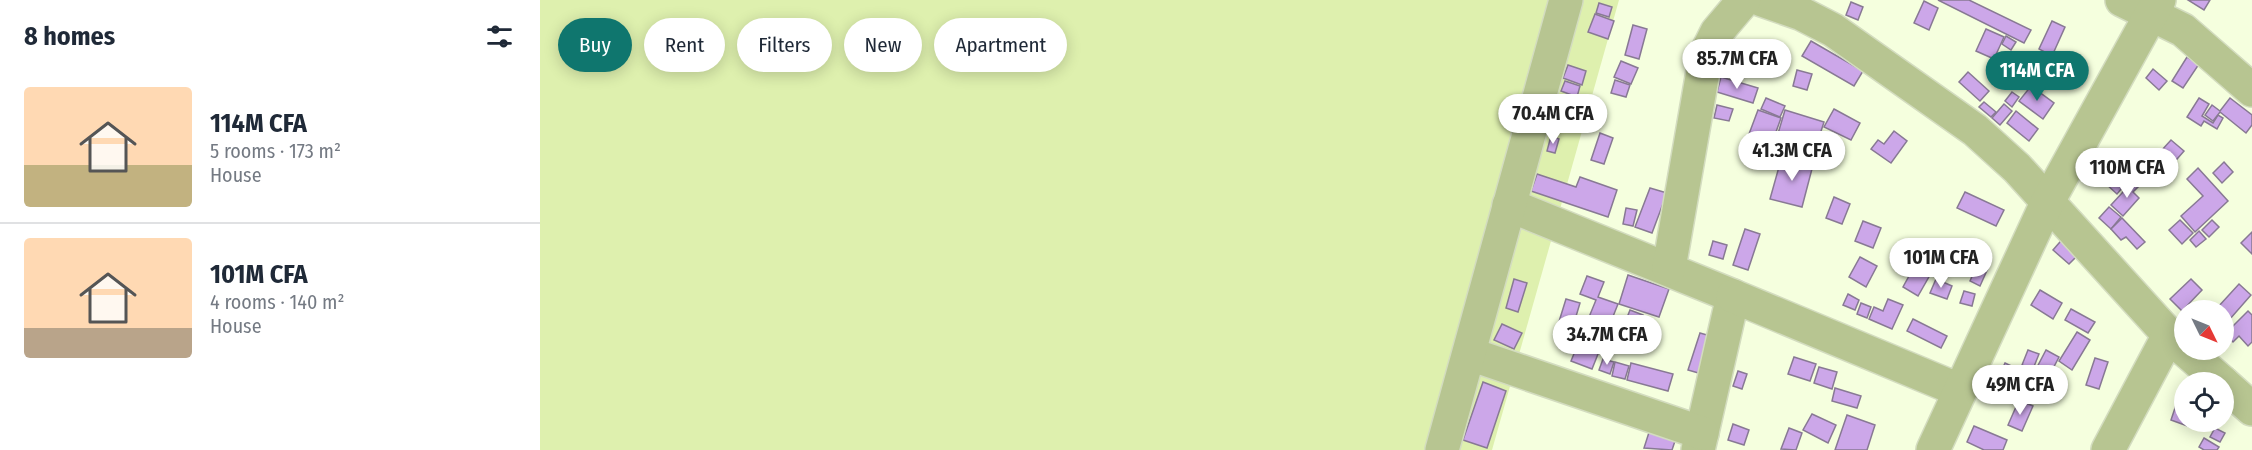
<!DOCTYPE html>
<html lang="en">
<head>
<meta charset="utf-8">
<style>
	body { margin:0; font-family:"Fira Sans Condensed",sans-serif; background:#f2f2f3; color:#1f2937; height:100vh; display:flex; flex-direction:column; font-size:22px; white-space:nowrap }
	* { box-sizing:border-box; margin:0 }
	p { font-size:20px; color:#747a83 }
	.icon { flex:none; width:33px; height:33px; fill:none; stroke:currentColor; stroke-width:2; stroke-linecap:round; stroke-linejoin:round }
	.map { position:relative; flex:1; overflow:hidden }
	.drawer { display:flex; flex-direction:column; background:#fff; width:540px }
	.drawer>* { flex:none }
	.top-card { position:absolute; left:18px; top:18px; width:570px; height:54px; display:flex; gap:12px }
	.needle { width:39px; rotate:133deg }
	.tools { position:absolute; left:1634px; top:300px; display:grid; gap:12px }
	.tools a { display:grid; place-items:center; width:60px; height:60px; border-radius:50%; background:#fff; box-shadow:0 3px 15px #0003; font-size:30px }
	.price { position:absolute; translate:-50% -51px; padding:0 14px; border-radius:21px; background:#fff; color:#222; font-size:20px; line-height:39px; filter:drop-shadow(0 2px 3px #0008) }
	.price::after { content:''; position:absolute; left:50%; top:36px; width:18px; height:14px; margin-left:-9px; background:inherit; clip-path:polygon(0 0,100% 0,50% 100%) }
	.price.selected { background:#0f766e; color:#fff }
	ul { padding:0; list-style:none }
	li { display:flex; align-items:center; gap:18px; height:150px; padding:0 24px }
	li+li { border-top:2px solid #e0e1e3 }
	li span { display:grid; place-items:center; flex:none; width:168px; height:120px; border-radius:6px; color:#555 }
	li>.icon { margin-inline-start:auto }
	span .icon { width:72px; height:72px; fill:#fffc; stroke-width:1 }
	li b { font-size:26px }
	h2 { display:flex; justify-content:space-between; align-items:center; height:72px; padding:0 24px; font-size:26px }
	.chip { padding:0 21px; border-radius:27px; background:#fff; box-shadow:0 3px 15px #0003; font-size:21px; line-height:54px }
	.chip.selected { background:#0f766e; color:#fff }
	main { display:flex; flex:1; min-height:0 }
	.map>svg:first-child { display:block }
	.green { fill:#def0ae }
	.building { fill:#cca7e9; stroke:#887994; stroke-width:1.5 }
	.lines { fill:none; stroke-linecap:round; stroke-linejoin:round }
	.minor-casing { stroke:#d3dcbf; stroke-width:36 }
	.minor { stroke:#b7c591; stroke-width:33 }
</style>
</head>
<body>
<main>
<section class="drawer">
<h2>8 homes<svg class="icon" aria-label="filters" viewBox="0 0 24 24"><path d="M4 7h16M4 17h16"/><circle cx="9" cy="7" r="2"/><circle cx="15" cy="17" r="2"/></svg></h2>
<ul>
<li><span style="background:linear-gradient(#ffd9b3 65%,#c2b280 0)"><svg class="icon" aria-label="home" viewBox="0 0 24 24"><path d="M3 11l9-7 9 7M6 9v11h12V9"/></svg></span><div><b>114M CFA</b><p>5 rooms · 173 m²</p><p>House</p></div></li>
<li><span style="background:linear-gradient(#ffd9b3 75%,#b9a48a 0)"><svg class="icon" aria-label="home" viewBox="0 0 24 24"><path d="M3 11l9-7 9 7M6 9v11h12V9"/></svg></span><div><b>101M CFA</b><p>4 rooms · 140 m²</p><p>House</p></div></li>
</ul>
</section>
<div class="map">
<svg width="1712" height="450" viewBox="0 0 1712 450">
	<rect width="100%" height="100%" fill="#f5ffde"/>
	<path class="green" d="M0 0H1079L952 450H0Z"/>
	<g class="building">
		<path d="M1398 0H1429L1491 30 1484 43Z"/>
		<path d="M1648 0H1670L1664 10Z"/>
		<path d="M1384 1 1398 8 1389 30 1374 23Z"/>
		<path d="M1311 2 1323 7 1318 20 1306 15Z"/>
		<path d="M1059 3 1072 7 1069 17 1056 13Z"/>
		<path d="M1055 14 1074 21 1068 39 1048 32Z"/>
		<path d="M1512 21 1525 27 1512 56 1499 49Z"/>
		<path d="M1093 25 1107 29 1099 59 1085 55Z"/>
		<path d="M1446 29 1464 37 1454 59 1436 51Z"/>
		<path d="M1466 36 1476 42 1471 50 1462 44Z"/>
		<path d="M1271 41 1323 71 1314 86 1262 56Z"/>
		<path d="M1647 57 1659 64 1643 88 1632 81Z"/>
		<path d="M1081 61 1098 68 1091 84 1074 77Z"/>
		<path d="M1028 65 1046 71 1042 85 1023 78Z"/>
		<path d="M1613 69 1627 81 1619 90 1606 78Z"/>
		<path d="M1257 70 1272 74 1267 90 1253 86Z"/>
		<path d="M1428 72 1449 91 1440 101 1419 82Z"/>
		<path d="M1181 77 1218 88 1213 103 1177 92Z"/>
		<path d="M1075 80 1090 85 1086 97 1071 93Z"/>
		<path d="M1025 81 1040 86 1037 97 1021 91Z"/>
		<path d="M1491 86 1514 103 1503 119 1479 101Z"/>
		<path d="M1472 92 1479 97 1472 107 1465 101Z"/>
		<path d="M1226 98 1245 106 1240 117 1221 109Z"/>
		<path d="M1659 98 1669 104 1662 116 1673 123 1678 115 1683 118 1677 129 1664 121 1661 126 1647 117Z"/>
		<path d="M1690 98 1712 115V125L1706 133 1680 112 1673 121 1665 115 1672 105 1680 111Z"/>
		<path d="M1444 102 1456 112 1451 117 1439 107Z"/>
		<path d="M1464 104 1472 111 1460 125 1452 118Z"/>
		<path d="M1177 105 1193 109 1189 121 1174 118Z"/>
		<path d="M1294 109 1320 123 1311 140 1284 127Z"/>
		<path d="M1218 110 1241 118 1232 143 1209 134Z"/>
		<path d="M1245 110 1284 122 1272 159 1234 147Z"/>
		<path d="M1476 111 1498 129 1489 141 1467 123Z"/>
		<path d="M1354 131 1367 141 1351 163 1331 149 1338 140 1344 144Z"/>
		<path d="M1060 133 1073 138 1064 164 1051 160Z"/>
		<path d="M1011 136 1019 139 1015 153 1007 151Z"/>
		<path d="M1631 140 1644 151 1624 174 1611 162Z"/>
		<path d="M1242 156 1273 165 1262 207 1230 199Z"/>
		<path d="M1565 161 1588 181 1577 194 1554 173Z"/>
		<path d="M1684 162 1693 172 1682 183 1673 173Z"/>
		<path d="M1658 168 1688 201 1655 232 1641 216 1663 196 1647 179Z"/>
		<path d="M997 174 1036 187 1040 177 1077 190 1068 217 991 191Z"/>
		<path d="M1595 179 1601 184 1593 192 1599 198 1583 216 1571 205Z"/>
		<path d="M1110 188 1127 193 1112 233 1095 227Z"/>
		<path d="M1425 192 1464 210 1456 226 1417 208Z"/>
		<path d="M1294 197 1310 204 1302 224 1286 218Z"/>
		<path d="M1569 207 1581 217 1571 229 1559 218Z"/>
		<path d="M1086 208 1097 210 1093 226 1083 224Z"/>
		<path d="M1582 218 1605 242 1597 249 1586 237 1581 240 1571 229Z"/>
		<path d="M1640 220 1653 233 1642 244 1629 230Z"/>
		<path d="M1672 220 1679 227 1669 237 1662 230Z"/>
		<path d="M1323 221 1341 228 1333 248 1315 241Z"/>
		<path d="M1205 229 1220 234 1208 270 1193 265Z"/>
		<path d="M1659 231 1666 239 1656 247 1650 240Z"/>
		<path d="M1712 232V254L1701 243Z"/>
		<path d="M1526 235 1543 250 1529 264 1513 250Z"/>
		<path d="M1173 241 1187 245 1183 259 1169 255Z"/>
		<path d="M1386 245 1402 254 1378 296 1363 287Z"/>
		<path d="M1426 256 1449 266 1440 286 1430 281 1433 274 1421 268Z"/>
		<path d="M1320 257 1337 266 1326 287 1309 277Z"/>
		<path d="M1088 275 1129 289 1119 317 1079 304Z"/>
		<path d="M1047 276 1064 282 1058 297 1078 304 1052 369 1031 361 1056 300 1040 294Z"/>
		<path d="M974 279 987 283 978 312 966 308Z"/>
		<path d="M1396 279 1412 286 1407 299 1390 293Z"/>
		<path d="M1651 279 1662 290 1642 311 1630 299Z"/>
		<path d="M1699 284 1711 295 1690 319 1678 307Z"/>
		<path d="M1500 290 1522 303 1513 319 1491 305Z"/>
		<path d="M1424 291 1435 294 1432 306 1420 303Z"/>
		<path d="M1308 294 1319 300 1315 310 1303 305Z"/>
		<path d="M1026 299 1040 303 1031 333 1017 328Z"/>
		<path d="M1348 299 1363 305 1352 329 1329 319 1334 307 1343 311Z"/>
		<path d="M1321 303 1331 307 1327 318 1317 314Z"/>
		<path d="M1531 309 1555 322 1548 333 1525 320Z"/>
		<path d="M1090 310 1103 315 1099 325 1086 320Z"/>
		<path d="M1708 311 1712 315V342L1708 346 1699 336 1693 342 1685 334Z"/>
		<path d="M1373 319 1407 336 1401 348 1367 331Z"/>
		<path d="M962 324 982 333 974 349 954 340Z"/>
		<path d="M1537 332 1550 340 1532 370 1519 361Z"/>
		<path d="M1160 333 1174 337 1162 374 1148 370Z"/>
		<path d="M1488 350 1499 354 1493 369 1482 365Z"/>
		<path d="M1506 350 1519 357 1507 380 1494 373Z"/>
		<path d="M1254 357 1276 364 1270 381 1248 374Z"/>
		<path d="M1555 358 1568 362 1559 389 1546 385Z"/>
		<path d="M1063 359 1074 362 1070 374 1059 370Z"/>
		<path d="M1075 362 1089 366 1085 379 1072 376Z"/>
		<path d="M1091 363 1133 374 1128 391 1087 380Z"/>
		<path d="M1465 363 1505 382 1500 393 1460 374Z"/>
		<path d="M1279 367 1297 372 1292 389 1274 383Z"/>
		<path d="M1198 371 1207 374 1202 389 1193 386Z"/>
		<path d="M943 382 966 391 947 448 923 440Z"/>
		<path d="M1295 388 1321 396 1317 408 1292 401Z"/>
		<path d="M1479 400 1493 406 1482 431 1468 425Z"/>
		<path d="M1637 402 1644 404V422H1655L1653 428 1631 420Z"/>
		<path d="M1272 414 1296 425 1288 443 1263 430Z"/>
		<path d="M1307 415 1335 425 1327 450H1295Z"/>
		<path d="M1112 423 1138 432 1132 450 1104 448Z"/>
		<path d="M1193 424 1209 430 1204 445 1188 440Z"/>
		<path d="M1434 426 1467 440 1463 450H1444L1427 442Z"/>
		<path d="M1249 428 1262 433 1256 450 1241 449Z"/>
		<path d="M1675 428 1685 433 1680 442 1670 437Z"/>
		<path d="M1664 438 1679 447 1677 450H1664L1659 447Z"/>
	</g>
	<g class="lines">
		<defs>
			<g id="minor">
				<path d="M1222 0 1262 14 1293 30 1435 130 1477 168 1629 335 1644 349"/>
				<path d="M1582 0 1643 30 1712 90"/>
				<path d="M969 205 1193 296 1158 450"/>
				<path d="M1129 268 1166 54 1177 32 1204 0"/>
				<path d="M1193 296 1419 390"/>
				<path d="M1645 350 1682 382"/>
				<path d="M930 354 1162 433"/>
				<path d="M1683 383 1712 409"/>
				<path d="M902 450 1026 0"/>
				<path d="M1393 450 1507 203 1619 0"/>
				<path d="M1568 450 1629 335"/>
			</g>
		</defs>
		<use href="#minor" class="minor-casing"/>
		<use href="#minor" class="minor"/>
	</g>
</svg>
<div class="tools">
<a><svg class="needle" viewBox="-14 -14 28 28"><path d="M0-13l5 13h-10z" fill="#e53935"/><path d="M0 13l5-13h-10z" fill="#747a83"/></svg></a>
<a><svg class="icon" aria-label="locate" viewBox="0 0 24 24"><circle cx="12" cy="12" r="6"/><path d="M12 2v4M12 18v4M2 12h4M18 12h4"/></svg></a>
</div>
<b class="price" style="left:1197px;top:90px">85.7M CFA</b>
<b class="price selected" style="left:1497px;top:102px">114M CFA</b>
<b class="price" style="left:1013px;top:145px">70.4M CFA</b>
<b class="price" style="left:1252px;top:182px">41.3M CFA</b>
<b class="price" style="left:1587px;top:199px">110M CFA</b>
<b class="price" style="left:1401px;top:289px">101M CFA</b>
<b class="price" style="left:1067px;top:366px">34.7M CFA</b>
<b class="price" style="left:1480px;top:416px">49M CFA</b>
<div class="top-card">
<a class="chip selected">Buy</a>
<a class="chip">Rent</a>
<a class="chip">Filters</a>
<a class="chip">New</a>
<a class="chip">Apartment</a>
</div>
</div>
</main>
</body>
</html>
